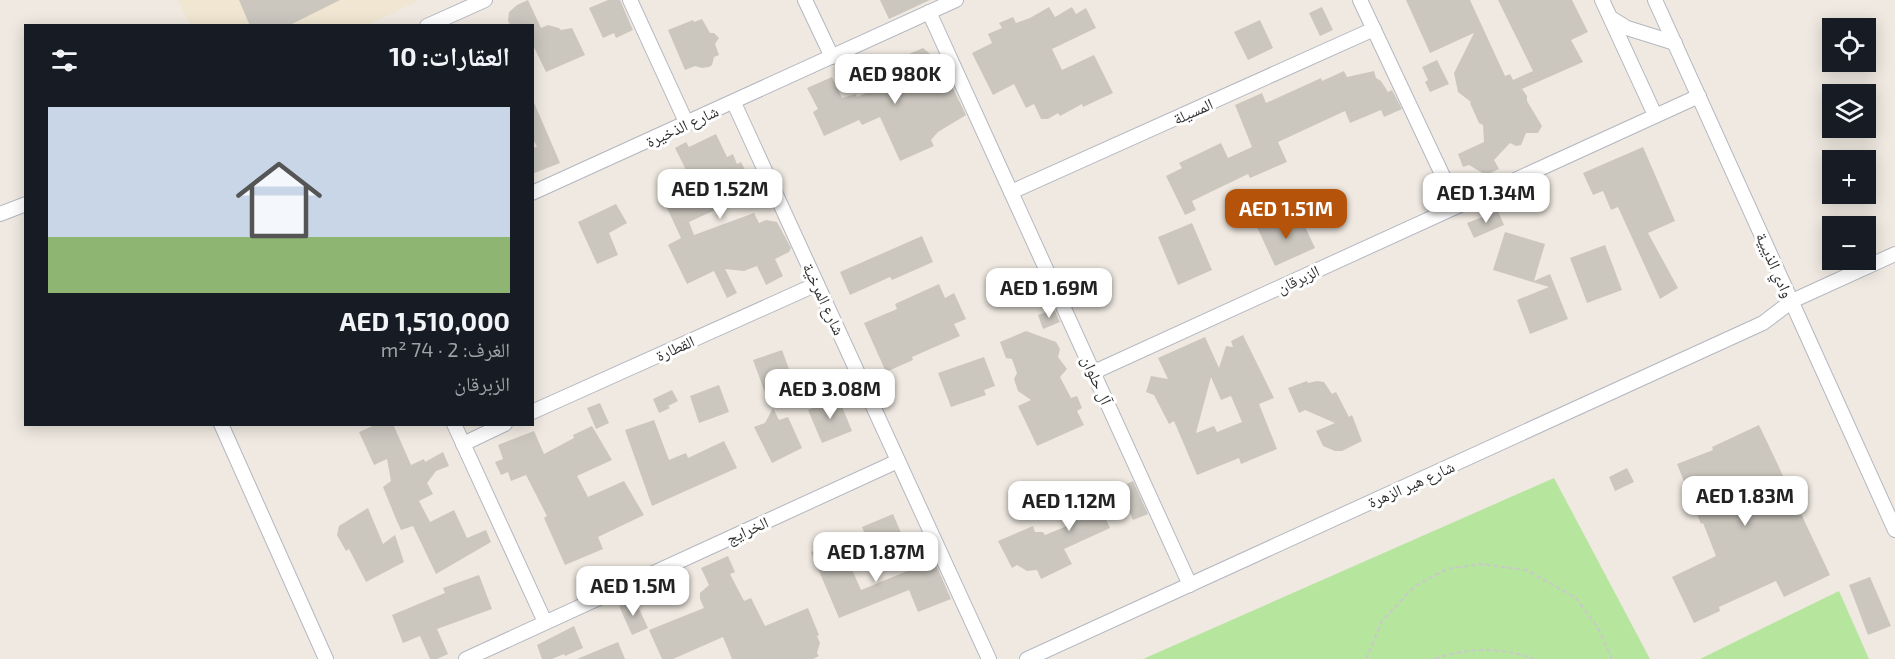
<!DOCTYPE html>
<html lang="ar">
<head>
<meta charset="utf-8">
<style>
	body { margin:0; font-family:"Exo 2","Noto Naskh Arabic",sans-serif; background:#20242c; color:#f1f3f6; direction:rtl; height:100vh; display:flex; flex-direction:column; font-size:22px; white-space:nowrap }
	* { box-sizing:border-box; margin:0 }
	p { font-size:20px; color:#9ea1a6 }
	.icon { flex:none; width:33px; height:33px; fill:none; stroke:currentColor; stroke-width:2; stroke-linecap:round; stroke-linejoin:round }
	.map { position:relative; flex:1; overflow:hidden; direction:ltr }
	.details { position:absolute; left:24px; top:24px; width:510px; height:402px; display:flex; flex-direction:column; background:#171b24; border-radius:0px; box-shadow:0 3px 15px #0003; direction:rtl }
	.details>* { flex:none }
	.buttons { position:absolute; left:1822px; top:18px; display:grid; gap:12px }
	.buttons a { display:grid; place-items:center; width:54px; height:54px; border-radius:0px; background:#171b24; box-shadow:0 3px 15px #0003; font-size:30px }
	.price { position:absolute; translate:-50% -51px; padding:0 14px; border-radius:12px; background:#fff; color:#222; font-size:20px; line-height:39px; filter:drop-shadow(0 2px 3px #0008) }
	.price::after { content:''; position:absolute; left:50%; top:36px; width:18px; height:14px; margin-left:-9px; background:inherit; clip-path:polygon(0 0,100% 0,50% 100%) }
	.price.selected { background:#b45309; color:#fff }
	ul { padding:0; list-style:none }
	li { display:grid; align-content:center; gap:12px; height:318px; padding:0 24px }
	li span { display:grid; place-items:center; height:186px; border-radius:0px; color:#555 }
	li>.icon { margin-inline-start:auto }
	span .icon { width:108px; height:108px; fill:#fffc; stroke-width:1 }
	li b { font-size:26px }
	h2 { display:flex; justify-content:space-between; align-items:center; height:72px; padding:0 24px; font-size:26px }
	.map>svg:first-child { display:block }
	.education { fill:#f0e6d1 }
	.green { fill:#b6e59e }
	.building { fill:#cbc7bf; fill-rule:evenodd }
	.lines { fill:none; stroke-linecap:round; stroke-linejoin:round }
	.minor-casing { stroke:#b4b7c1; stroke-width:16 }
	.path { stroke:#c9c9c9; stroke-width:2; stroke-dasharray:4.5 3; stroke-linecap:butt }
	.minor { stroke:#fff; stroke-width:14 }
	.labels { text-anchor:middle; stroke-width:6; stroke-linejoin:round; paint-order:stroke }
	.street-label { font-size:16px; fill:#2e2e2e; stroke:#fff }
</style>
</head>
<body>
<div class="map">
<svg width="1895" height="659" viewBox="0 0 1895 659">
	<rect width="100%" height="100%" fill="#efe9e1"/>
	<path class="education" d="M178 0H420L365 26 190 25Z"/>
	<g class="green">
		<path d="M1554 478 1650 659H1143Z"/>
		<path d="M1839 591 1869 659H1700Z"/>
	</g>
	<g class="building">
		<path d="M239 0H340L288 26H250Z"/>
		<path d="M528 0 541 28 548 25 559 28 561 30 572 28 585 55 546 72 532 43V26H511L508 21 509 12 517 5Z"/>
		<path d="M608 0H620L633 30 616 38 614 33 603 38 589 8Z"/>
		<path d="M880 0H930L889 19Z"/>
		<path d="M1406 0H1470L1505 76 1510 74 1513 80 1533 71 1498 0H1572L1588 32 1571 40 1583 62 1522 89 1527 96V101L1542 126 1538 133H1526L1521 145 1516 146 1510 143 1494 160 1499 169 1486 175 1469 165 1463 167 1458 154 1484 142 1483 125 1479 123 1470 103 1471 102 1458 92 1454 73 1474 33 1430 53Z"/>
		<path d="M1049 7 1055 17 1072 7 1076 14 1086 8 1096 28 1052 49 1062 70 1094 55 1113 93 1083 107 1082 104 1060 116 1058 113 1048 119H1041L1034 104 1026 108 1014 84 993 95 972 53 992 43 988 34 1002 28 999 23 1013 17 1016 23 1030 18Z"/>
		<path d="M1322 7 1333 30 1320 36 1309 13Z"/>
		<path d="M702 19 710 33H714L719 38 715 44 719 55 714 57 712 65 709 67 702 68 695 66 685 70 668 30 693 20 694 22Z"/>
		<path d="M1260 20 1273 48 1248 60 1234 32Z"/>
		<path d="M923 48 935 58V72H940L946 80H948L951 84 966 115 938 132 931 140 934 146 900 161 880 117 862 125 859 120 824 136 813 112 818 109 807 88 832 77 842 98 856 94 857 97 884 85 880 74 905 64 902 57Z"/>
		<path d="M1437 60 1449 84 1430 92 1425 82 1428 80 1422 67Z"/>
		<path d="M1344 71 1347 77 1374 71 1376 78 1381 81 1388 92 1392 90 1402 109 1384 117 1381 110 1350 123 1345 111 1278 142 1287 162 1250 178 1248 174 1192 201 1196 210 1185 215 1166 176 1182 168 1179 163 1221 143 1228 158 1252 147 1235 105 1262 93 1266 103 1321 78 1322 81Z"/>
		<path d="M532 98 560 163 532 174V148L537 147 532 137Z"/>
		<path d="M716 134 727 157 733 154 737 164 741 162 756 191 689 222 694 235 754 213 759 223 766 220 777 222 791 248 789 252 775 259 783 276 766 285 757 266 744 271 725 269 737 293 727 298 714 271 687 284 668 245 681 238 661 195 670 191 668 187 689 176 675 148 686 142 689 147Z"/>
		<path d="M1643 147 1675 221 1648 233 1678 288 1660 299 1618 207 1611 210 1603 191 1593 195 1583 173Z"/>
		<path d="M616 204 627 223 609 233 618 255 597 264 578 222Z"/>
		<path d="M1498 211 1504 225 1474 238 1467 223Z"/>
		<path d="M1300 216 1315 248 1275 266 1257 227 1272 220 1276 227Z"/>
		<path d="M1192 223 1212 270 1178 285 1158 237Z"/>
		<path d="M1505 232 1545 244 1534 281 1550 274 1568 319 1530 334 1517 300 1549 287 1493 270Z"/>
		<path d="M922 236 933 262 892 280 890 277 850 295 840 272Z"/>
		<path d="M1605 245 1622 290 1587 303 1570 258Z"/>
		<path d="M939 284 945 298 954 293 966 319 954 324 960 336 912 357 913 360 886 372 864 323 897 309 895 304Z"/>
		<path d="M1054 309 1060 322 1043 329 1038 315Z"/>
		<path d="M1026 331 1056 342 1060 349 1058 357 1067 369 1060 377 1071 398 1077 396 1082 408 1077 411 1084 425 1037 446 1018 406 1031 400 1018 391 1014 379 1017 373 1012 359 1006 358 1000 342Z"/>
		<path d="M1243 335 1274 398 1259 404 1277 449 1241 464 1239 458 1197 475 1174 421 1169 424 1154 395 1146 392 1151 376 1168 379 1158 358 1205 337 1219 368 1226 346 1233 347 1231 341ZM1211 377 1221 400 1231 396 1242 422 1217 432 1214 426 1196 433Z"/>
		<path d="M782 350 797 391 768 401 753 360Z"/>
		<path d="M984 357 995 386 984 390 986 395 951 407 938 373Z"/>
		<path d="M1307 381 1308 383 1317 381 1324 382 1332 394 1336 392 1349 417 1352 415 1362 441 1342 451H1335L1323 446 1316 431 1335 423 1305 410 1299 413 1288 388Z"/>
		<path d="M719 385 729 412 699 423 690 396Z"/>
		<path d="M672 390 678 401 668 406 670 408 659 413 653 399Z"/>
		<path d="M838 397 852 431 822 443 808 410Z"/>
		<path d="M600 403 609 423 596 429 587 408Z"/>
		<path d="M773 408 779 420 788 417 802 448 772 463 754 427 765 423Z"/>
		<path d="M654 420 669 460 686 453 688 458 724 441 737 468 652 506 625 430Z"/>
		<path d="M377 424H393L411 465 424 459 425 462 443 452 449 466 436 471 427 483 433 494 419 501 430 522 454 510 467 538 486 530 491 542 436 574 413 526 401 530 396 519 383 487 391 481 387 459 374 465 359 432Z"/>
		<path d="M1759 425 1830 575 1784 597 1776 581 1719 607 1720 611 1694 623 1672 577 1716 556 1703 523 1701 524 1677 464 1713 450 1712 447Z"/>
		<path d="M592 426 612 460 577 476 588 497 624 481 644 515 598 537 603 549 565 565 544 518 547 516 526 475 511 481 508 472 501 475 495 462 503 459 498 445 534 431 544 454 574 438 573 435Z"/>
		<path d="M1627 468 1634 482 1615 491 1609 477Z"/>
		<path d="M1133 481 1148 514 1133 520 1127 507 1105 517 1110 528 1064 549 1072 564 1041 579 1037 570 1027 571 1017 565 1012 568 998 541 1033 526 1035 532H1043L1045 535 1072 524 1067 512Z"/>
		<path d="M368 508 383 544 395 535 404 562 366 582 349 549 346 551 337 535 339 526Z"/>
		<path d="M893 514 907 547 876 560 862 527Z"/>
		<path d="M839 540 861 590 934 560 951 599 918 612 909 590 839 618 811 552Z"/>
		<path d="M728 556 735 572 730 574 744 601 751 598 765 626 808 608 819 635 817 636 820 643 817 653 819 656 813 659H732L723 637 673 659H662L649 630 704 608 700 599V593L709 585 701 568Z"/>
		<path d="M479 575 492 609 437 629 448 654 437 659H430L420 636 403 643 392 615 445 593 443 588Z"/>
		<path d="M1870 577 1891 626 1868 635 1849 585Z"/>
		<path d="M635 600 648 628 632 635 619 606Z"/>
		<path d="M574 626 583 648 565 656 564 654 552 659H542L537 645Z"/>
		<path d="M618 642 625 659H577Z"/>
	</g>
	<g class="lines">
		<defs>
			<g id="minor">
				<path d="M630 0 687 124"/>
				<path d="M805 0 832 57"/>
				<path d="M1360 0 1457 206"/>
				<path d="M1602 0 1655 115"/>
				<path d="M1655 0 1895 530"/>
				<path d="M929 12 1190 585"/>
				<path d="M1611 18 1627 28 1675 43"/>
				<path d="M427 26 485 0"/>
				<path d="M734 103 989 659"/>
				<path d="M1011 192 1374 29"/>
				<path d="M532 193 956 0"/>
				<path d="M0 214 26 204"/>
				<path d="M1094 372 1699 96"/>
				<path d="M532 412 817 284"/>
				<path d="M221 424 326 659"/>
				<path d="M454 424 545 622"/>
				<path d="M463 444 505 424"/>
				<path d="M466 659 898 461"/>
				<path d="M1027 659 1763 323 1792 301 1895 254"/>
			</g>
		</defs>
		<use href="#minor" class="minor-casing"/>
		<g class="path">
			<path d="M1366 659 1382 621 1415 586 1447 569 1480 564 1527 570 1576 598 1598 628 1612 659"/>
			<path d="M1435 659C1467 647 1502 647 1534 659"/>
		</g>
		<use href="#minor" class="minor"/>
	</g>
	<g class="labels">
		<g class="street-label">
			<text transform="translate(1193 111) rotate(-24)" y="6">المسيلة</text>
			<text transform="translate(682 126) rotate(-25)" y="6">شارع الذخيرة</text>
			<text transform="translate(1775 265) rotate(66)" y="6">وادي الذيبية</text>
			<text transform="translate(1298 279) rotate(-25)" y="6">الزبرقان</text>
			<text transform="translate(824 299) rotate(65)" y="6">شارع المرخية</text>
			<text transform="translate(675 348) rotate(-24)" y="6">القطارة</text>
			<text transform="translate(1097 380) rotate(66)" y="6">آل حلوان</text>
			<text transform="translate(1411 484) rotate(-24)" y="6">شارع هير الزهرة</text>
			<text transform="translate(747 530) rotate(-24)" y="6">الخرايج</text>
		</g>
	</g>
</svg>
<div class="buttons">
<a><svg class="icon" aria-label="locate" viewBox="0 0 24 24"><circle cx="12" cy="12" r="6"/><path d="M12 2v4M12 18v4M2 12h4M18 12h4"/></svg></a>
<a><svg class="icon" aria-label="layers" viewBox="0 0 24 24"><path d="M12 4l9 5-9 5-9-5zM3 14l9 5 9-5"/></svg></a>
<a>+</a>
<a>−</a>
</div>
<b class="price" style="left:895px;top:105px">AED 980K</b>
<b class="price" style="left:720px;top:220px">AED 1.52M</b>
<b class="price" style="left:1486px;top:224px">AED 1.34M</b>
<b class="price selected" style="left:1286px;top:240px">AED 1.51M</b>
<b class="price" style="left:1049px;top:319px">AED 1.69M</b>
<b class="price" style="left:830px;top:420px">AED 3.08M</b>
<b class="price" style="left:1745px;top:527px">AED 1.83M</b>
<b class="price" style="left:1069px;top:532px">AED 1.12M</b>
<b class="price" style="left:876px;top:583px">AED 1.87M</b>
<b class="price" style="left:633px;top:617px">AED 1.5M</b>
<section class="details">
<h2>العقارات: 10<svg class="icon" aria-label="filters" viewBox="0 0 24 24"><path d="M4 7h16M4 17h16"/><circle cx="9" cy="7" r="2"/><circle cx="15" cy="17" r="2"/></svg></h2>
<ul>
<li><span style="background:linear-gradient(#c9d6e8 70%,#8fb573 0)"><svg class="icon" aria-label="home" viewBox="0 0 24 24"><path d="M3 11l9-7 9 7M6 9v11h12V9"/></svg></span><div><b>AED 1,510,000</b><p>الغرف: 2 · 74 m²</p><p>الزبرقان</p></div></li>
</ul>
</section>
</div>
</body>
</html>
